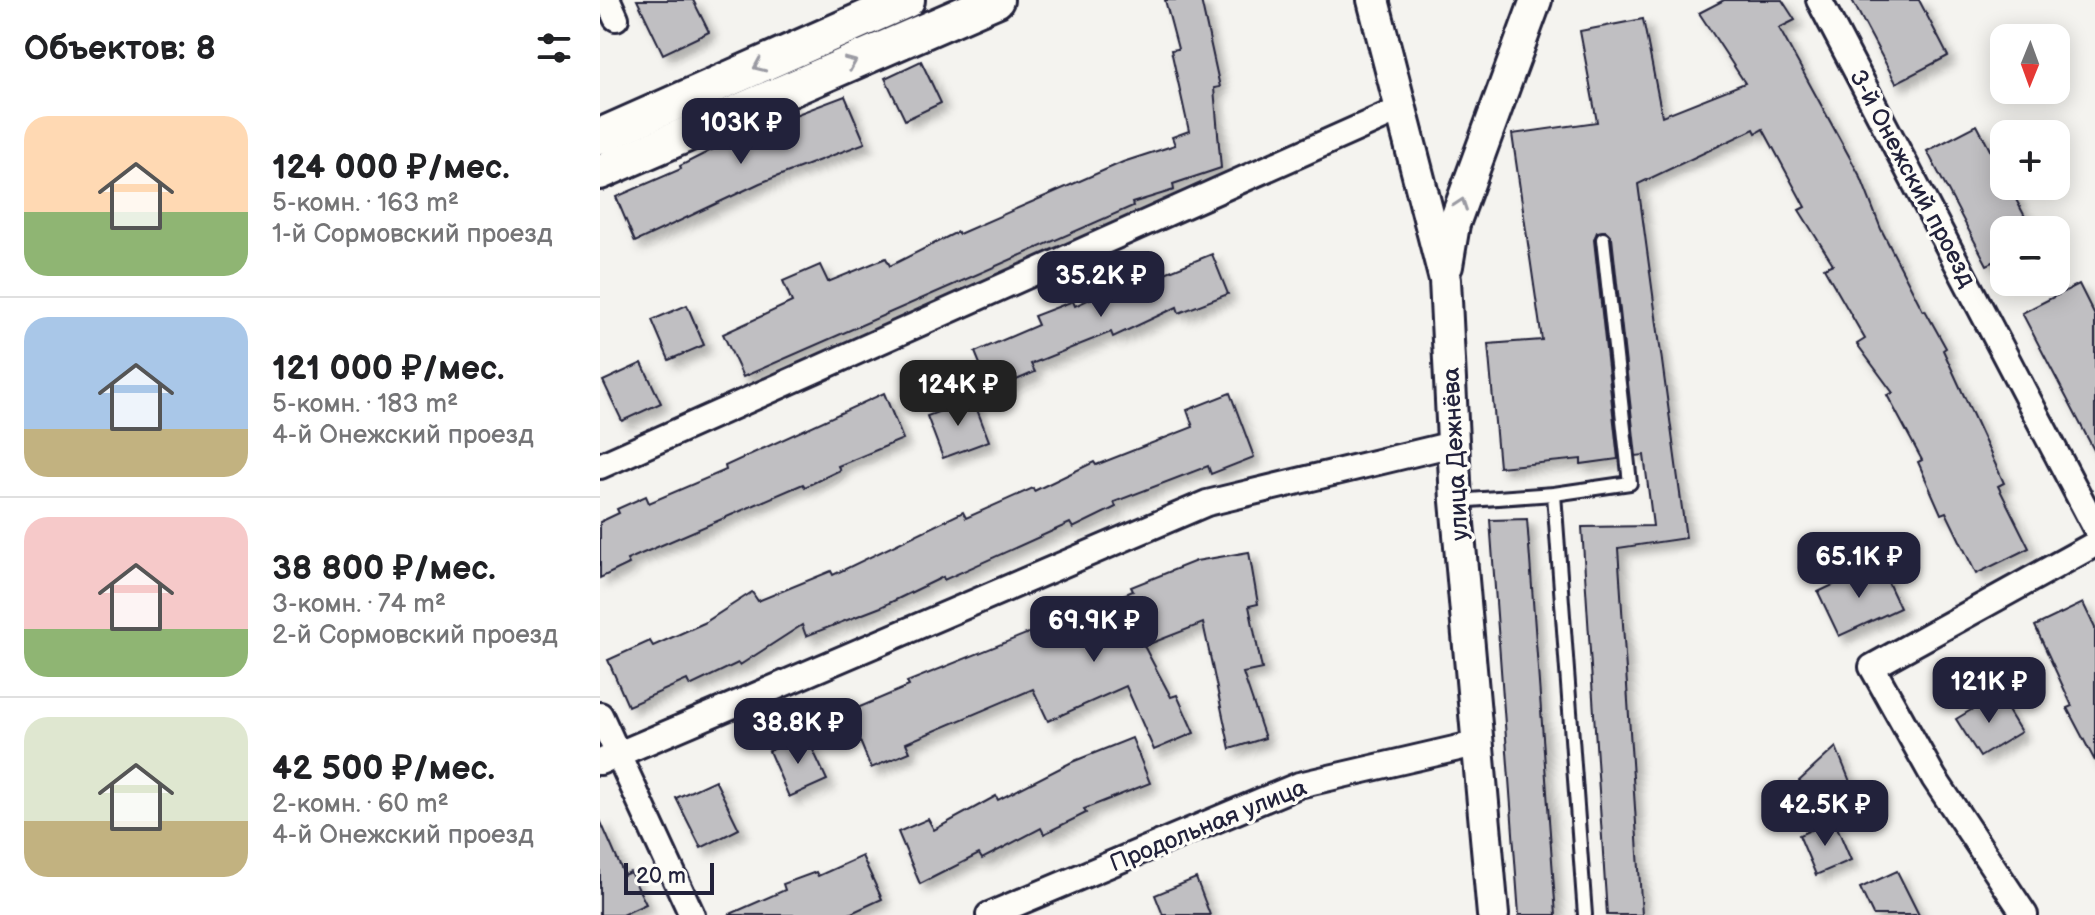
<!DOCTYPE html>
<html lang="ru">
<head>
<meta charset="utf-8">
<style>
	body { margin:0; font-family:"Balsamiq Sans",sans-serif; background:#f2f2f2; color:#202124; height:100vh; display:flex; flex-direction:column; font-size:30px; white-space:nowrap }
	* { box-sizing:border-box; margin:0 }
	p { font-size:26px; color:#757577 }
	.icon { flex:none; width:44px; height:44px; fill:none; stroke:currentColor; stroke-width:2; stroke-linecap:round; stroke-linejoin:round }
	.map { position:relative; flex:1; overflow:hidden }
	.details { display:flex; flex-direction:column; background:#fff; width:600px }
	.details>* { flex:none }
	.needle { width:52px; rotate:181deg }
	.controls { position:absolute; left:1390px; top:24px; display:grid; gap:16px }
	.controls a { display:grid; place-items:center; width:80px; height:80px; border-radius:16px; background:#fff; box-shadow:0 4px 20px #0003; font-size:40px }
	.scale { position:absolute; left:24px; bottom:20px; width:90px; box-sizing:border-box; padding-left:8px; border:4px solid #22223b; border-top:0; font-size:22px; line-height:28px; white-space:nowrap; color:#22223b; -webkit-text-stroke:6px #fdfcf7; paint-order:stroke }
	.price { position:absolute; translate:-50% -68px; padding:0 18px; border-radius:16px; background:#22223b; color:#fff; font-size:26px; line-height:52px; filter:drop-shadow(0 2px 4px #0008) }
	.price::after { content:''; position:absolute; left:50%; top:48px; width:24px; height:18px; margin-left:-12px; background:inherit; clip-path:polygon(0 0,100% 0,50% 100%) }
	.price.current { background:#222; color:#fff }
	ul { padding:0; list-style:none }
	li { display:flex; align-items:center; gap:24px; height:200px; padding:0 24px }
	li+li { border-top:2px solid #e0e0e0 }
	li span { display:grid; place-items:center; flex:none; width:224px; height:160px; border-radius:24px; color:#555 }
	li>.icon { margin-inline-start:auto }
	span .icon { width:96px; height:96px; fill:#fffc; stroke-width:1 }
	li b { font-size:34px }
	h2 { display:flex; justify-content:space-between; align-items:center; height:96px; padding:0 24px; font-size:34px }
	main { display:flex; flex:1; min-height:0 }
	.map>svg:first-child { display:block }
	.building { fill:#c0bfc2; stroke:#22223b; stroke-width:2; filter:url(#shadow) }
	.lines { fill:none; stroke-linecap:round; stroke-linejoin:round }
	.service-casing { stroke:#22223b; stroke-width:18 }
	.minor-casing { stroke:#22223b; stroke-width:30 }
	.tertiary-casing { stroke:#22223b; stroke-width:36 }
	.secondary-casing { stroke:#22223b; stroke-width:40 }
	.service { stroke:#fdfcf7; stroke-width:12 }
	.minor { stroke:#fdfcf7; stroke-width:24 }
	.tertiary { stroke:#fdfcf7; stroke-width:30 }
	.secondary { stroke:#fdfcf7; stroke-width:34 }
	.oneway { stroke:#9a9aa2 }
	.labels { text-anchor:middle; stroke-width:7; stroke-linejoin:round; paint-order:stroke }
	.street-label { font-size:24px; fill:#22223b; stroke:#fdfcf7 }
</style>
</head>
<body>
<main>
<section class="details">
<h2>Объектов: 8<svg class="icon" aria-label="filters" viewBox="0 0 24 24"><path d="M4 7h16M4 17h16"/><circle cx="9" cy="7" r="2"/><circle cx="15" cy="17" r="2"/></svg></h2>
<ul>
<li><span style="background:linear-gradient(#ffd9b3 60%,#8fb573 0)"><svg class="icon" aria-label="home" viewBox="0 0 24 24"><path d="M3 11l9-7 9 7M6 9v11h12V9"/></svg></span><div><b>124 000 ₽/мес.</b><p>5-комн. · 163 m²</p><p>1-й Сормовский проезд</p></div></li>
<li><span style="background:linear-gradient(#a9c7e8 70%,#c2b280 0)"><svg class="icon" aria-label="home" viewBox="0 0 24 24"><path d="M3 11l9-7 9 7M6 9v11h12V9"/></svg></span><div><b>121 000 ₽/мес.</b><p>5-комн. · 183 m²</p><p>4-й Онежский проезд</p></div></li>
<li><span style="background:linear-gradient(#f6c9c9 70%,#8fb573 0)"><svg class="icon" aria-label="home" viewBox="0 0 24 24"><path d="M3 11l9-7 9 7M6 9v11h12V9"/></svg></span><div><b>38 800 ₽/мес.</b><p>3-комн. · 74 m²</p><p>2-й Сормовский проезд</p></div></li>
<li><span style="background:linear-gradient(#dfe7d0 65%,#c2b280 0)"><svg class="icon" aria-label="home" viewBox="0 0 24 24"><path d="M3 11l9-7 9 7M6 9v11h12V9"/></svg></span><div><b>42 500 ₽/мес.</b><p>2-комн. · 60 m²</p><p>4-й Онежский проезд</p></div></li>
</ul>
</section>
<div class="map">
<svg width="1495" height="915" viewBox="0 0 1495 915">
	<defs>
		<filter id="shadow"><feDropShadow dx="7" dy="7" stdDeviation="4" flood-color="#0004"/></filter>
	</defs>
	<rect width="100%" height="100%" fill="#f4f3ef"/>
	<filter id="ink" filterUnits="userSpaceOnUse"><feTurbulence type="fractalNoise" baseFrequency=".0125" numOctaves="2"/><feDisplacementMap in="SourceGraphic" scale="16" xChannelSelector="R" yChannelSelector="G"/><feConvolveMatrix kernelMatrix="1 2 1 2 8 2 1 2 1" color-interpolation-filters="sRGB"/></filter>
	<g filter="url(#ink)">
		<g class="building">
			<path d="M37 0H93L109 32 63 54Z"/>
			<path d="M565 0H601L620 87 614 88 621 168 573 184 574 190 532 203 533 206 143 377 123 334 192 302 183 281 220 265 228 282 286 258 290 266 357 232 359 234 523 162 575 145 572 137 589 131 571 50 578 49Z"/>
			<path d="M1124 0H1182L1195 20 1179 28 1261 178 1281 229 1323 311 1325 310 1346 348 1343 350 1404 483 1398 486 1429 548 1376 574 1346 512 1341 514 1318 462 1322 460 1287 395 1293 393 1257 344 1265 339 1224 268 1233 264 1199 210 1205 207 1163 129 1156 133 1154 129 1038 184 1086 538 1018 548 1042 915H1007L982 527 1053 526 1044 455 1036 456 1012 238 1006 231 997 232 994 240 1018 459 981 464V459L899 467 888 344 942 340 912 134 997 122 980 31 1043 19 1062 116 1145 83 1099 13Z"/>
			<path d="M1252 0H1319L1348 56 1296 83Z"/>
			<path d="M321 61 341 103 305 120 285 78Z"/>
			<path d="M245 96 265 143 160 183 35 242 16 197 81 169 80 166 139 136Z"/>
			<path d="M1377 125 1404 177V186H1409L1432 230H1404V257L1387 265 1327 151Z"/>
			<path d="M612 254 628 294 579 313 577 307 513 337 511 332 431 364 435 372 391 391 375 352 438 325 434 316 473 301 475 306 537 277 540 283Z"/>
			<path d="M1479 284 1495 316V452L1422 313Z"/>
			<path d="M87 305 104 345 69 360 52 320Z"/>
			<path d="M42 363 61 403 22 421 3 381Z"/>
			<path d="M284 393 303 439 238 466 240 470 205 487 203 484 27 560 29 564 0 578V522L19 513 17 509 46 496 49 503 126 470 125 466Z"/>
			<path d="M630 393 654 457 611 474 608 466 514 502 516 507 473 528 470 523 344 580 343 577 281 607 206 636 202 625 140 665 138 663 90 686 87 680 28 706 8 660 50 641 53 646 104 623 152 592 158 601 231 571 233 575 363 512 366 518 433 488 434 491 494 462 496 465 593 427 587 410Z"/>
			<path d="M373 399 389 441 343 458 327 416Z"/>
			<path d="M927 519 956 915H919L890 520Z"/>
			<path d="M649 552 658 604 649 606 662 669 643 673 665 738 630 749 603 623 544 646 571 697 577 695 594 733 554 750 526 686 448 721 433 689 306 743 310 752 271 768 248 712 309 686 307 682 533 591 531 587 596 561Z"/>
			<path d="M1279 563 1300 608 1239 636 1218 592Z"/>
			<path d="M1483 603 1495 628V761L1467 708 1472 706 1435 626Z"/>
			<path d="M1398 694 1421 732 1380 757 1356 719Z"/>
			<path d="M206 735 227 780 189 797 169 751Z"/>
			<path d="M532 738 550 783 484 809 486 813 444 834 441 828 382 859 379 854 320 884 298 832 328 819 334 830 396 796 398 800 472 762Z"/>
			<path d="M1236 747 1257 799 1212 816 1199 781Z"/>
			<path d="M115 780 139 829 101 848 76 798Z"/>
			<path d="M0 820 24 875 30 872 46 904 22 915H0Z"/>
			<path d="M1234 820 1251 860 1216 875 1199 835Z"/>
			<path d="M262 856 282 899 247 915H128L185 890 183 884 216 872 218 876Z"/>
			<path d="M1297 871 1319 915H1273L1260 888Z"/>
			<path d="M596 878 610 915H563L555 895Z"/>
		</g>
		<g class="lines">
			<defs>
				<g id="service">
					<path d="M954 494 985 915"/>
					<path d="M856 501 954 494 1030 483 1003 239"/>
				</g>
				<g id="minor">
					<path d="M8 0 16 18"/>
					<path d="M1219 0 1495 527"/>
					<path d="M0 466 801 109"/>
					<path d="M0 715 92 915"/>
					<path d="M0 762 607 503 853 444"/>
					<path d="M389 915 699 785 880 743"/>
					<path d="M1425 915 1334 778 1272 667 1495 544"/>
				</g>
				<g id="tertiary">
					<path d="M773 0 845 280 856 501 893 915"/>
					<path d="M847 266 854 224 936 0"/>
				</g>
				<g id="secondary">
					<path d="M0 136 307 0"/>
					<path d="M0 172 396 0"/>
				</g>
			</defs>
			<use href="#service" class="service-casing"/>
			<use href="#minor" class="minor-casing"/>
			<use href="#tertiary" class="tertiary-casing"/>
			<use href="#secondary" class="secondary-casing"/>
			<use href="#service" class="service"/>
			<use href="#minor" class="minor"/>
			<use href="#tertiary" class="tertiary"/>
			<use href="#secondary" class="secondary"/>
		</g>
		<defs><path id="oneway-chevron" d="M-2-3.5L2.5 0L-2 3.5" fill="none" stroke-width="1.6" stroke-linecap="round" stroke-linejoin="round" transform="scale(2)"/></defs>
		<g class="oneway">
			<use href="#oneway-chevron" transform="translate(251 63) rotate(-23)"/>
			<use href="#oneway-chevron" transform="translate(159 66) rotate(156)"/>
			<use href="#oneway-chevron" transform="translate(861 204) rotate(-71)"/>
		</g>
	</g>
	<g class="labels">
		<g class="street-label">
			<text transform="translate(1313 178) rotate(62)" y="8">3-й Онежский проезд</text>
			<text transform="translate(855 454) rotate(-93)" y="8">улица Дежнёва</text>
			<text transform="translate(608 825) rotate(-22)" y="8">Продольная улица</text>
		</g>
	</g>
</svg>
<div class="controls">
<a><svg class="needle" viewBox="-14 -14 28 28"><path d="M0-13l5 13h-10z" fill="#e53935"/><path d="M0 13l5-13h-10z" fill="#757577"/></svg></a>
<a>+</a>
<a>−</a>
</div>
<div class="scale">20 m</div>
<b class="price" style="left:141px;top:166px">103K ₽</b>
<b class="price" style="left:501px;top:319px">35.2K ₽</b>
<b class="price current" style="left:358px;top:428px">124K ₽</b>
<b class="price" style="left:1259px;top:600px">65.1K ₽</b>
<b class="price" style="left:494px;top:664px">69.9K ₽</b>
<b class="price" style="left:1389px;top:725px">121K ₽</b>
<b class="price" style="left:198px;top:766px">38.8K ₽</b>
<b class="price" style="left:1225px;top:848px">42.5K ₽</b>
</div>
</main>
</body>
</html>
